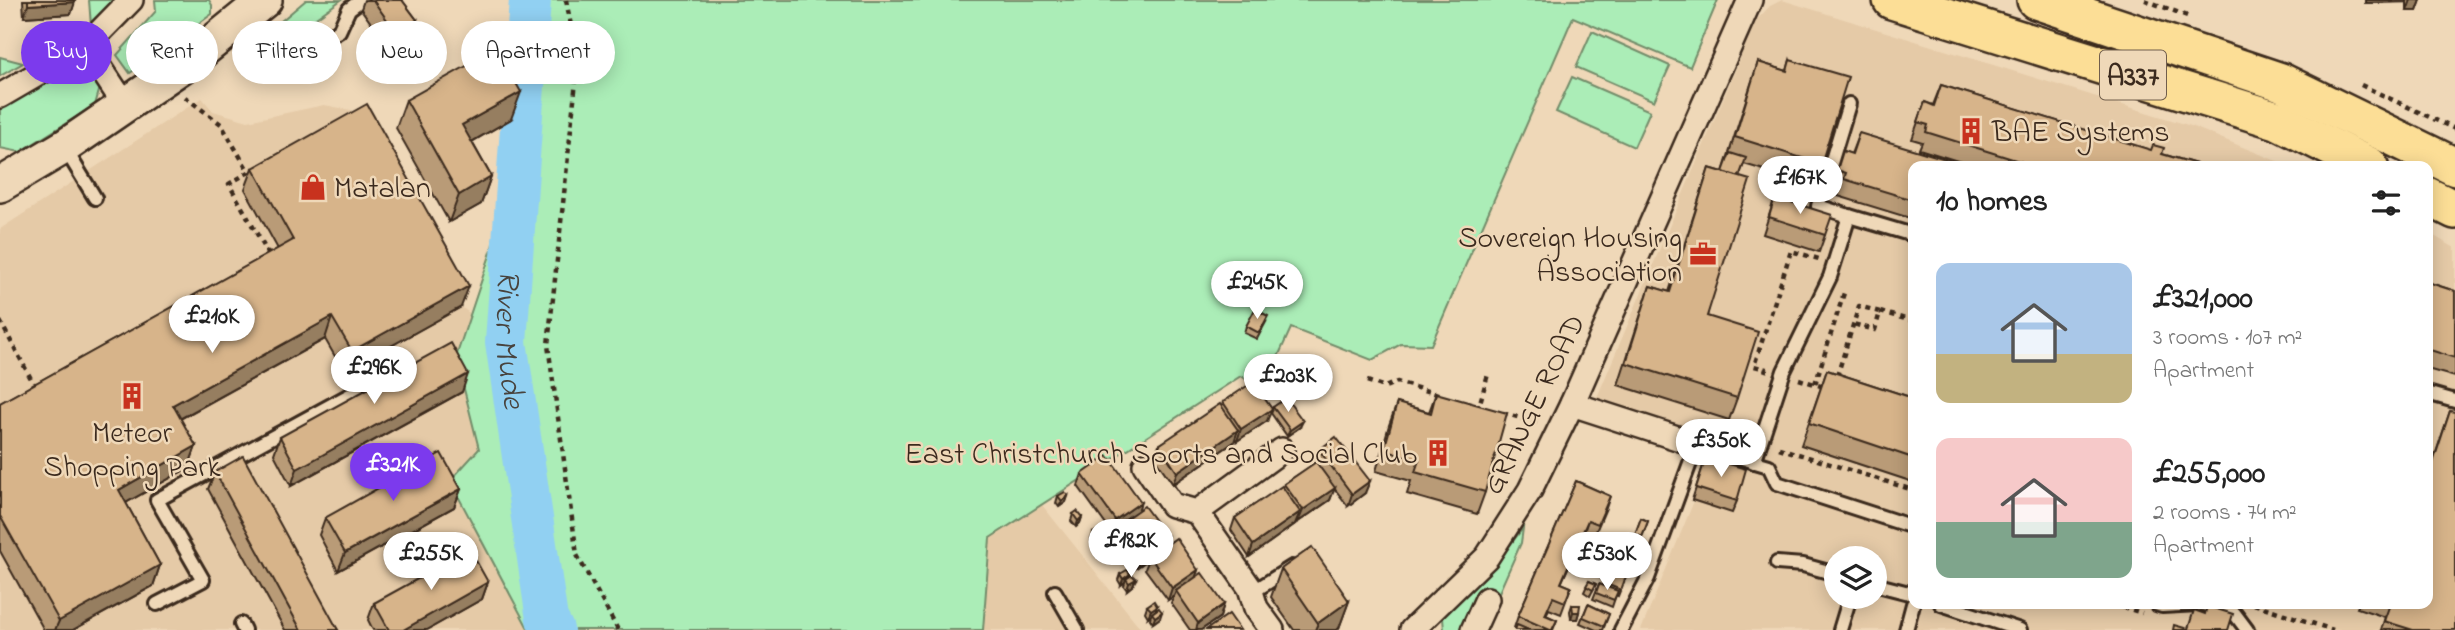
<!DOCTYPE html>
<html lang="en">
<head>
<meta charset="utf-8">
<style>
	body { margin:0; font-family:"Indie Flower",sans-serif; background:#f6f6f6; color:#222; height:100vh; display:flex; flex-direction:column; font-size:26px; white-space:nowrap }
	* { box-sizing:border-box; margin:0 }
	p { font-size:23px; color:#767676 }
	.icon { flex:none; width:38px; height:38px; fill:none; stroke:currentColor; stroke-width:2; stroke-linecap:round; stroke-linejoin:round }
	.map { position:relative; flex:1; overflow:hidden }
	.side { position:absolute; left:1908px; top:161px; width:525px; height:448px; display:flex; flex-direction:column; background:#fff; border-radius:14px; box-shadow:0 4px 18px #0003 }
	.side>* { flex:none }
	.hud { position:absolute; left:21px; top:21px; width:665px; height:63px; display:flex; gap:14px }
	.buttons { position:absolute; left:1824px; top:546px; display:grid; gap:14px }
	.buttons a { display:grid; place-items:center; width:63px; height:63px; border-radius:50%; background:#fff; box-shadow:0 4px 18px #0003; font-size:35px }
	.price { position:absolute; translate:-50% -60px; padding:0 16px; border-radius:24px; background:#fff; color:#222; font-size:23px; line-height:46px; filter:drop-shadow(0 2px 4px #0008) }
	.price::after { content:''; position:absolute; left:50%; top:42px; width:21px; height:16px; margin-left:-10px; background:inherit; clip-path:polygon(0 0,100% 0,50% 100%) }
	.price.on { background:#7c3aed; color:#fff }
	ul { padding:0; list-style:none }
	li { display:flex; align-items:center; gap:21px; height:175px; padding:0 28px }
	li span { display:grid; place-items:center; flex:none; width:196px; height:140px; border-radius:14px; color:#555 }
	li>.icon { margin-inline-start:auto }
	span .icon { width:84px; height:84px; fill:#fffc; stroke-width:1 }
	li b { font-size:30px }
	h2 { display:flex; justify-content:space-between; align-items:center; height:84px; padding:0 28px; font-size:30px }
	.tag { padding:0 24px; border-radius:32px; background:#fff; box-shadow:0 4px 18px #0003; font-size:24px; line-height:63px }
	.tag.on { background:#7c3aed; color:#fff }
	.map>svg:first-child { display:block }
	.built { fill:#e5caa7; fill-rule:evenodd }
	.green { fill:#abedb7; stroke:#738c6a; stroke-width:2 }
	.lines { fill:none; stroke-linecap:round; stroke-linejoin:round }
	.river { stroke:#91d0f2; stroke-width:42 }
	.lane-casing { stroke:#3b2a1e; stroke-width:18 }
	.street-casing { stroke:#3b2a1e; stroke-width:28 }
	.secondary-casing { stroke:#3b2a1e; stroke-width:38 }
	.primary-casing { stroke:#3b2a1e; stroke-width:42 }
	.path { stroke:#3b2a1e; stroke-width:4.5; stroke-dasharray:5 5; stroke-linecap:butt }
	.lane { stroke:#efd8b8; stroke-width:12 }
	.street { stroke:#efd8b8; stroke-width:23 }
	.secondary { stroke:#efd8b8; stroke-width:33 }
	.primary { stroke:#fcde96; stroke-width:37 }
	.wall { fill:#b99b77; stroke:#3b2a1e; stroke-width:2 }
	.shaded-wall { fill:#967e61; stroke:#3b2a1e; stroke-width:2 }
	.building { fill:#d7b48a; stroke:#3b2a1e; stroke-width:2 }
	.labels { text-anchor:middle; stroke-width:5; stroke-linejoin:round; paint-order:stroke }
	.shield { fill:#efd8b8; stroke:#715e4c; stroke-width:2 }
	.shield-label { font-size:28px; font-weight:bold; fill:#3b2a1e }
	.poi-label { font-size:30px; fill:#3b2a1e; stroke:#efd8b8; text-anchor:start }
	.street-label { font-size:30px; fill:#3b2a1e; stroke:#efd8b8 }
	.water-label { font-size:32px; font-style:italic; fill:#48433e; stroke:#efd8b8 }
</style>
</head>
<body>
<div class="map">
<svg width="2455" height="630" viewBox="0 0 2455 630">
	<rect width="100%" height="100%" fill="#efd8b8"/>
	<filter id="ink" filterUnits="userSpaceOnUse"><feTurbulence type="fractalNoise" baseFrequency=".0143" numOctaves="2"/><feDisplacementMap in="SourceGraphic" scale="14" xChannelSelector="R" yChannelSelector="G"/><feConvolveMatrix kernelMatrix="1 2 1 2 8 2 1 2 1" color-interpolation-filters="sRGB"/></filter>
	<g filter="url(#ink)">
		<g class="built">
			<path d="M1782 0 2191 126 2289 166H1913V604H2427V232L2455 248V630H1641L1694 501 1692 500 1708 448 1595 402 1738 64 1752 25 1770 6ZM1836 558H1874V597H1836Z"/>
			<path d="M202 98 213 111 248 121 324 105 351 110 461 307 471 314 457 357 479 449 451 481 529 630H0V229Z"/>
			<path d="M1042 505 1142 630H983L990 538Z"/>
		</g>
		<g class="green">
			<path d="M89 0H116L91 26Z"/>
			<path d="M155 0H209L212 5V14L130 73 117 55 156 11Z"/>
			<path d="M306 0H341L292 35 274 27Z"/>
			<path d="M516 0H1718L1690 67 1573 17 1431 345 1401 344 1372 360 1291 328 1263 390 1241 376 990 538 983 630H529L450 481 479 449 456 357 492 249 513 126Z"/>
			<path d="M1592 31 1670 66 1654 101 1576 67Z"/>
			<path d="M0 57 23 63 0 76Z"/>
			<path d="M73 68 90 69 101 84 95 105 20 152 0 148V107L37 84Z"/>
			<path d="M1572 77 1650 111 1634 147 1556 112Z"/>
			<path d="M1523 528 1521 543 1497 597 1464 630H1444L1443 618 1448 608 1498 561Z"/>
		</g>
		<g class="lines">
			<path class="river" id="s1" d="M530 0 506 342 547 619 553 630"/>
			<defs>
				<g id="lane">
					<path d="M243 21 264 42 287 49H300L309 47 339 31 349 9 361 0"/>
					<path d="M64 147 95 198"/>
					<path d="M1849 216 1818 206 1849 104"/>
					<path d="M2427 393 2455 401"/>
					<path d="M1708 448 1769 466 1777 483 1913 527"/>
					<path d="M1754 462 1784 371 1830 277 1849 216 1913 235"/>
					<path d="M1777 563 1803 565 1836 574"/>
					<path d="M1874 584 1913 594"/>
					<path d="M1055 592 1077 630"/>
					<path d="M1251 593 1292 567"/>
					<path d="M157 604 203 580 157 500 357 391"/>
					<path d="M1941 604 2020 630"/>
					<path d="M2156 604 2162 606 2198 604"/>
					<path d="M2204 604 2235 614 2247 630"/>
					<path d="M241 624 244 630"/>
					<path d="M1621 630 1648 578 1697 444"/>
					<path d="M1840 630 1850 597"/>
					<path d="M1906 630 1913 604"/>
				</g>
				<g id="street">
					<path d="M86 46 125 105"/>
					<path d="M0 96 86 46 131 0"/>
					<path d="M1572 404 1708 448"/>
					<path d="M1145 465 1172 505 1197 512 1250 588 1256 608 1272 630"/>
					<path d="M1197 512 1282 450"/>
					<path d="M1412 630 1487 557 1530 490 1572 404 1750 0"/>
					<path d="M1473 630 1487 599"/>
				</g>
				<path id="secondary" d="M0 185 64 147 191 60 265 0"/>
				<g id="primary">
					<path d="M1892 0 2277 120 2369 166"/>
					<path d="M2036 0 2281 82 2455 167"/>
					<path d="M2427 196 2455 210"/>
				</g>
			</defs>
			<use href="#lane" class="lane-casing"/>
			<use href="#street" class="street-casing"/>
			<use href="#secondary" class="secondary-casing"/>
			<use href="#primary" class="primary-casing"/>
			<g class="path">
				<path d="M566 0 578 62 548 345 577 555 618 630"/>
				<path d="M2145 0 2190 17"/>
				<path d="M2361 85 2455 129"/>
				<path d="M185 97 221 124 249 172 229 184 270 257"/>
				<path d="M1880 312 1913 321"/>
				<path d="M0 321 36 388"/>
				<path d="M1765 372 1766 369 1754 366 1791 251 1819 259"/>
				<path d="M1837 376 1859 306 1880 312 1875 330 1853 324"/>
				<path d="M1799 379 1827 388"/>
				<path d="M1367 381 1385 387 1397 382 1441 395"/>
				<path d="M1815 384 1844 293"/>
				<path d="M1478 410 1488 374"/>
				<path d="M1503 413 1539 423"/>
				<path d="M1779 448 1913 490"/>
				<path d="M2113 604 2142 613"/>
				<path d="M2254 604 2333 630"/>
			</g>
			<use href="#lane" class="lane"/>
			<use href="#street" class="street"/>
			<use href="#secondary" class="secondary"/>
			<use href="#primary" class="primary"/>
		</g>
		<g class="wall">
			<path d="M23 0H75L71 14 24 17Z"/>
			<path d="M364 0H402L417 20 410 38 391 51 361 9Z"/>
			<path d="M2365 0H2421L2417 11H2407V2L2365 3Z"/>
			<path d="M1790 60 1821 164 1813 185 1744 164 1739 177 1707 316 1737 398 1729 420 1618 385 1650 286 1669 292 1709 168 1723 172 1758 62 1787 71Z"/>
			<path d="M1941 85 2162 154 2203 166H1974L1919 149 1922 142 1912 139 1925 102 1933 105Z"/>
			<path d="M406 100 511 119 472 142 491 176 481 204 449 222 396 128Z"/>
			<path d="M1859 133 1913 166V219L1838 196 1839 190 1831 187 1843 151 1851 154Z"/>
			<path d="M253 168 461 307 344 372 325 339 180 419 196 446 188 468 126 503 160 565 153 586 73 630H44L0 551V403L278 249 245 189Z"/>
			<path d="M1775 197 1825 235 1819 252 1763 234Z"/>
			<path d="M2427 282 2455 291V377L2427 369Z"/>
			<path d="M1266 322 1257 339 1244 333 1246 326Z"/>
			<path d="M1827 370 1913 398V482L1801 445Z"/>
			<path d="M462 392 291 486 274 454 280 437Z"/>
			<path d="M1436 393 1485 492 1477 514 1407 494 1411 481 1376 471 1389 425 1397 403 1429 412Z"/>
			<path d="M1223 402 1267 421 1237 441 1235 439 1234 442 1173 484 1154 457 1159 445 1222 406Z"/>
			<path d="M1273 407 1300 427 1287 436 1271 413Z"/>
			<path d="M2450 411 2455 630H2381L2385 617 2357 608 2359 604H2427V479Z"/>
			<path d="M1319 450 1365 493 1348 506 1334 488 1330 500 1298 522 1297 520 1295 524 1249 557 1231 530 1235 518 1283 488 1284 484 1315 463 1314 462Z"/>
			<path d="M1706 457 1737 501 1732 513 1692 500Z"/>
			<path d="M215 472 338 630H285L208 489Z"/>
			<path d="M1082 474 1138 510 1163 547 1198 570 1195 578 1224 604 1220 617 1201 630H1190L1171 603 1174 596 1168 600 1145 569 1149 559 1136 568 1114 536 1117 528 1111 532 1078 486Z"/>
			<path d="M1576 481 1610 496 1606 508 1594 536 1584 532 1561 583 1571 587 1561 614 1549 609 1546 615 1557 620 1553 630H1515V629L1514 628 1518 616Z"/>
			<path d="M461 489 454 507 338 571 319 535 325 518Z"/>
			<path d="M1058 496H1068L1066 502 1059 507 1056 503Z"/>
			<path d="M1073 514 1082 517 1080 523 1076 527 1071 521Z"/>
			<path d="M1641 518 1648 521 1640 543 1633 540Z"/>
			<path d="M1093 533 1100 539 1094 544 1091 540Z"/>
			<path d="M1097 545 1104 551 1098 555 1095 551Z"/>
			<path d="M1633 557 1618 596 1616 595 1612 607 1593 599 1599 584 1605 586 1607 582 1601 579 1606 565 1604 564 1607 558Z"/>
			<path d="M1281 569 1349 601 1339 628 1337 630H1294L1271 597Z"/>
			<path d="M1120 574 1129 577 1133 585 1127 590 1124 586 1125 582 1121 585 1118 580Z"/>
			<path d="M1589 581 1596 584 1590 596 1584 592Z"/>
			<path d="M488 582 482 599 427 630H373L368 620 374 603Z"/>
			<path d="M1588 604 1609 614 1603 630H1596L1580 623Z"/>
			<path d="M1572 605 1579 612 1577 619H1571L1570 611Z"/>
			<path d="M1147 606 1156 610 1160 618 1153 623 1150 619 1151 614 1148 617 1145 612Z"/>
		</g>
		<g class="shaded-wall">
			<path d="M2367 0H2407V2L2365 3Z"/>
			<path d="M2411 0H2421L2417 11H2407Z"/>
			<path d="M75 2 71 14 24 17 28 5Z"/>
			<path d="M417 20 410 38 391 51 397 34Z"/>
			<path d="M521 92 511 119 452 153 462 125Z"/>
			<path d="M491 176 481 204 449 222 459 195Z"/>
			<path d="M469 286 461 307 344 372 352 351Z"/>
			<path d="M332 317 325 339 165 427 173 405Z"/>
			<path d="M468 374 462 392 291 486 297 469Z"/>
			<path d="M1272 409 1267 421 1237 441 1241 429Z"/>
			<path d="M1303 421 1300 427 1287 436 1290 430Z"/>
			<path d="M1238 430 1234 442 1173 484 1177 472Z"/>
			<path d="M196 446 188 468 111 511 119 490Z"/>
			<path d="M1370 481 1365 493 1348 506 1352 494Z"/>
			<path d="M1335 488 1330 500 1298 522 1303 510Z"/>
			<path d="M461 489 454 507 338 571 345 553Z"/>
			<path d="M1068 496 1066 502 1059 507 1062 501Z"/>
			<path d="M1141 502 1137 514 1118 524 1117 528 1111 532 1115 520Z"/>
			<path d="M1300 512 1295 524 1249 557 1253 545Z"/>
			<path d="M1082 517 1080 523 1076 527 1078 521Z"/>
			<path d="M1588 520 1584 532 1556 595 1561 583Z"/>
			<path d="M1102 533 1100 539 1094 544 1096 538Z"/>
			<path d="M1167 537 1162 550 1150 557 1149 559 1136 568 1141 556Z"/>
			<path d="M1107 544 1104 551 1098 555 1100 549Z"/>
			<path d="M160 565 153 586 73 630H55L59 621Z"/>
			<path d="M1198 570 1194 582 1176 591 1174 596 1168 600 1172 588Z"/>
			<path d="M1130 574 1128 580 1126 579 1125 582 1121 585 1123 579Z"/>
			<path d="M1136 579 1133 585 1127 590 1129 583Z"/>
			<path d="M488 582 482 599 427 630H403Z"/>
			<path d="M1349 601 1339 628 1337 630H1315L1318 623Z"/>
			<path d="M1224 604 1220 617 1201 630H1196L1198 623Z"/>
			<path d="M1157 606 1155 612 1148 617 1151 610Z"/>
			<path d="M1162 612 1160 618 1153 623 1155 617Z"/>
			<path d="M1573 612H1579L1577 619H1571Z"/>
		</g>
		<g class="building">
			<path d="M28 0H75V2L28 5Z"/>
			<path d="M373 0H402L417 20 397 34Z"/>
			<path d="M497 49 521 92 462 125 491 176 459 195 406 100Z"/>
			<path d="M1790 60 1848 77 1821 164 1735 137 1758 62 1787 71Z"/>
			<path d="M1941 85 2151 150 2153 145 2164 148 2162 154 2203 166H2035L1926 132 1928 125 1918 122 1925 102 1934 106Z"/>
			<path d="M367 104 469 286 352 351 332 317 173 405 196 446 119 490 160 565 59 621 0 516V403L293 240 253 168Z"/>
			<path d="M1859 133 1969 166H1913V200L1844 179 1846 173 1837 170 1843 151 1852 154Z"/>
			<path d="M1730 153 1746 158 1739 177 1723 172Z"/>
			<path d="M1709 168 1750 180 1707 316 1758 332 1737 398 1626 363 1650 286 1670 292Z"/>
			<path d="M1775 197 1832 215 1825 235 1769 217Z"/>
			<path d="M2427 282 2455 291V358L2427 349Z"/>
			<path d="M1255 309 1268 316 1259 333 1246 326Z"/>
			<path d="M451 343 468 374 297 469 280 437Z"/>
			<path d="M1827 370 1913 398V458L1809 423Z"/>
			<path d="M1253 382 1272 409 1241 429 1223 402Z"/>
			<path d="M1436 393 1507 413 1485 492 1415 472 1419 460 1384 450 1397 403 1431 413Z"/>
			<path d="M1286 398 1303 421 1290 430 1273 407Z"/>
			<path d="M1220 404 1238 430 1177 472 1159 445Z"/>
			<path d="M2450 411 2455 412V630H2413L2384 621 2390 604H2427V481Z"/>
			<path d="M1336 437 1370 481 1352 494 1319 450Z"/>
			<path d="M441 453 461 489 345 553 325 518Z"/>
			<path d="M243 456 338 630H301L215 472Z"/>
			<path d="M1108 456 1141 502 1115 520 1082 474Z"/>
			<path d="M1706 457 1746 469 1737 501 1696 488Z"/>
			<path d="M1316 462 1335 488 1303 510 1284 484Z"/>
			<path d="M1576 481 1610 496 1598 524 1588 520 1561 583 1571 587 1565 602 1553 597 1545 615 1557 620 1552 630H1550L1518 616Z"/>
			<path d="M1282 486 1300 512 1253 545 1235 518Z"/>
			<path d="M1065 492 1068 496 1062 501 1058 496Z"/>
			<path d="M1144 506 1167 537 1141 556 1118 524Z"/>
			<path d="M1077 511 1082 517 1078 521 1073 514Z"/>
			<path d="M1641 518 1648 521 1642 537 1635 534Z"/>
			<path d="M1099 529 1102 533 1096 538 1093 533Z"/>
			<path d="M1176 538 1198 570 1172 588 1150 557Z"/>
			<path d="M1103 540 1107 544 1100 549 1097 545Z"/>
			<path d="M1312 547 1349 601 1318 623 1281 569Z"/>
			<path d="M1612 547 1633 557 1628 568 1607 558Z"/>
			<path d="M470 550 488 582 403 630H389L374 603Z"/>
			<path d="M1607 563 1628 571 1621 590 1606 584 1609 576 1603 573Z"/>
			<path d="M1127 570 1130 574 1123 579 1120 574Z"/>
			<path d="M1202 573 1224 604 1198 623 1176 591Z"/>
			<path d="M1132 575 1136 579 1129 583 1126 579Z"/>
			<path d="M1589 581 1596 584 1593 590 1586 586Z"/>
			<path d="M1599 584 1618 591 1614 600 1596 593Z"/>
			<path d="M1154 601 1157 606 1151 610 1147 606Z"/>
			<path d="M1588 604 1609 614 1604 626 1583 617Z"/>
			<path d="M1572 605H1580L1579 612H1573Z"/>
			<path d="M2207 606 2233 614 2228 630H2173L2174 625 2188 629 2194 610 2205 614Z"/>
			<path d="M1159 608 1162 612 1155 617 1152 613Z"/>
			<path d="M1229 614 1240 630H1206Z"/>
			<path d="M1517 625 1529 630H1515Z"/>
		</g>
	</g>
	<defs>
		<symbol id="building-bare" viewBox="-9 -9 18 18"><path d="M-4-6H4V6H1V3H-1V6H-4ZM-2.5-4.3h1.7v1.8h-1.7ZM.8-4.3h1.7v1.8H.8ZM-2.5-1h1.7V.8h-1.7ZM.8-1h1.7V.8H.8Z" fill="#c8321e" stroke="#efd8b8" stroke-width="2.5" paint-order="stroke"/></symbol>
		<symbol id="shop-bare" viewBox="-9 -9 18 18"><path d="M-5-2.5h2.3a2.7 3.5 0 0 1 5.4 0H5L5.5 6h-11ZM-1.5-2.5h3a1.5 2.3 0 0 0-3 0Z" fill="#c8321e" stroke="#efd8b8" stroke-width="2.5" paint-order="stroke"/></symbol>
		<symbol id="office-bare" viewBox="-9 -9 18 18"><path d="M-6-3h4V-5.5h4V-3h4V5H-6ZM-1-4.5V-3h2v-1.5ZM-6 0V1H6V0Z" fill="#c8321e" stroke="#efd8b8" stroke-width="2.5" paint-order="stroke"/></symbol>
	</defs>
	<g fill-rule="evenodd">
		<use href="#building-bare" x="1952" y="112" width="38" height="38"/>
		<use href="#shop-bare" x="294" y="168" width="38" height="38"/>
		<use href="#office-bare" x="1684" y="235" width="38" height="38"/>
		<use href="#building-bare" x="113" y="377" width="38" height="38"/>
		<use href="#building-bare" x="1419" y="434" width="38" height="38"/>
	</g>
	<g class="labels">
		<rect class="shield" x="2100" y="50.5" width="66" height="49" rx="5"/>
		<g class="shield-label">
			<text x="2133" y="85">A337</text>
		</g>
		<g class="poi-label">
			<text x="1992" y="141">BAE Systems</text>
			<text x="334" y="197">Matalan</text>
			<text x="1682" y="247" text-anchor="end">Sovereign Housing<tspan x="1682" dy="34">Association</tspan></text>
			<text x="132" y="442" text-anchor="middle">Meteor<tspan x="132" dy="34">Shopping Park</tspan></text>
			<text x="1417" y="463" text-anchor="end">East Christchurch Sports and Social Club</text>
		</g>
		<g class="street-label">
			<text transform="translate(1533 404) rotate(-64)" y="10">GRANGE ROAD</text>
		</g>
		<g class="water-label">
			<text dy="11" stroke="none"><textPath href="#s1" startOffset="340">River Mude</textPath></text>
		</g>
	</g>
</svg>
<div class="buttons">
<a><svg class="icon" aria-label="layers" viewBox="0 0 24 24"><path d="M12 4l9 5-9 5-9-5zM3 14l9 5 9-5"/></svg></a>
</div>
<b class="price" style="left:1800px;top:216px">£167K</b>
<b class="price" style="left:1257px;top:321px">£245K</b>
<b class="price" style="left:212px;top:355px">£210K</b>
<b class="price" style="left:374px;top:406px">£296K</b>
<b class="price" style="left:1288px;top:414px">£203K</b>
<b class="price" style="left:1721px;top:479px">£350K</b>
<b class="price on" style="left:393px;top:503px">£321K</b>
<b class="price" style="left:1131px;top:579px">£182K</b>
<b class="price" style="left:431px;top:592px">£255K</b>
<b class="price" style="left:1607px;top:592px">£530K</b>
<div class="hud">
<a class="tag on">Buy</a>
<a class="tag">Rent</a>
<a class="tag">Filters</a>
<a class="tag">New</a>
<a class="tag">Apartment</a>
</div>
<section class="side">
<h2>10 homes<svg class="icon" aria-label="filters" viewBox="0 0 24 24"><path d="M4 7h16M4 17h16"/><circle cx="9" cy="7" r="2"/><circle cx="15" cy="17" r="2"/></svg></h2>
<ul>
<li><span style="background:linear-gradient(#a9c7e8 65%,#c2b280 0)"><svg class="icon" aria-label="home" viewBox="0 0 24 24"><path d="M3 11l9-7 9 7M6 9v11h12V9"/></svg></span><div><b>£321,000</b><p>3 rooms · 107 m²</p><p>Apartment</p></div></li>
<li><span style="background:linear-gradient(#f6c9c9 60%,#7fa58c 0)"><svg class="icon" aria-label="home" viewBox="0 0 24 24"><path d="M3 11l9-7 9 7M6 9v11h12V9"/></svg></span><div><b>£255,000</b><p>2 rooms · 74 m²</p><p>Apartment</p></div></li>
</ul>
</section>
</div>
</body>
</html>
